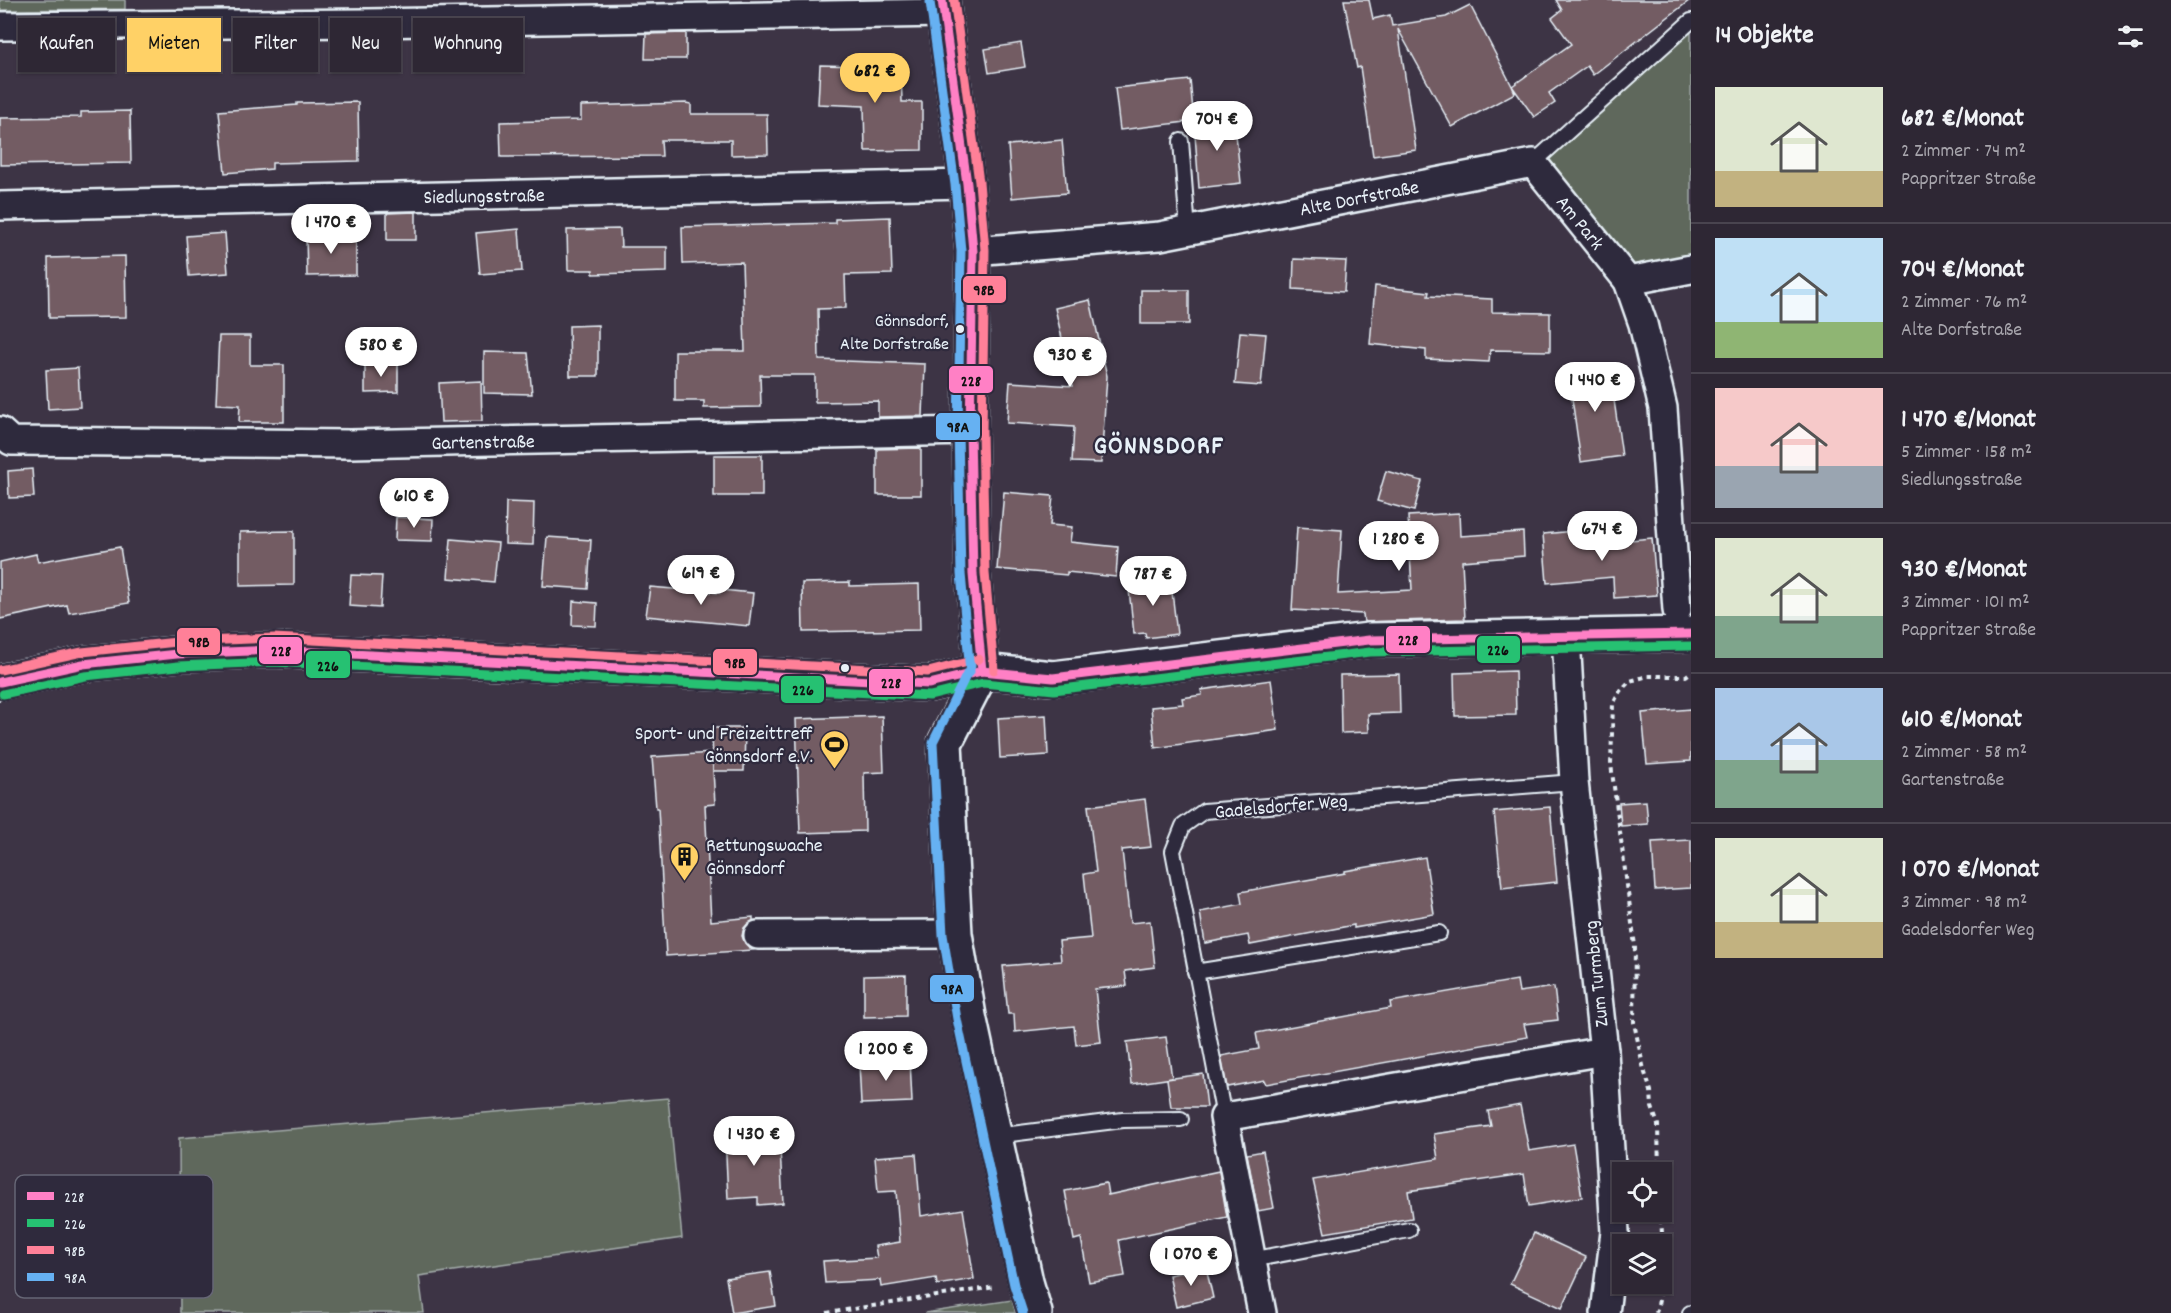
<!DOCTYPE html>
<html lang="de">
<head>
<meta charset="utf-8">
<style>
	body { margin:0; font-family:Dekko,sans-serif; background:#362f3c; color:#f1f3f6; height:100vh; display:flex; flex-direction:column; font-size:22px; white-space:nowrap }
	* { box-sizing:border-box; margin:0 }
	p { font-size:20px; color:#a7a5ac }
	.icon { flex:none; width:33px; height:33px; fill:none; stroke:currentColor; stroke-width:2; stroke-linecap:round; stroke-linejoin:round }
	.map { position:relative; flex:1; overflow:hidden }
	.side { display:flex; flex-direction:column; background:#2e2734; width:480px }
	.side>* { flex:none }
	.guide { position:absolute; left:18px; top:18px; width:570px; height:54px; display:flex; gap:12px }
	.controls { position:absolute; left:1612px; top:1162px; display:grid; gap:12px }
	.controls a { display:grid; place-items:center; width:60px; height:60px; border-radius:0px; background:#2e2734; box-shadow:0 2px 4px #0004,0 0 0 2px #49444f; font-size:30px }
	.price { position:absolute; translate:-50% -51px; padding:0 14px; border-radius:21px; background:#fff; color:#222; font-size:20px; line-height:39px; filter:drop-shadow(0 2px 3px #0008) }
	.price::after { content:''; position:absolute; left:50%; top:36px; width:18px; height:14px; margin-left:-9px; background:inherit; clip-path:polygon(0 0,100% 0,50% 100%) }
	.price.on { background:#ffd166; color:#111 }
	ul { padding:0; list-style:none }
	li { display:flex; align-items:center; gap:18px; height:150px; padding:0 24px }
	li+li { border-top:2px solid #49444f }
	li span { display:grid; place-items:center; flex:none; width:168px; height:120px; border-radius:0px; color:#555 }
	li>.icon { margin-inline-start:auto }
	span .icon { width:72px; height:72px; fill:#fffc; stroke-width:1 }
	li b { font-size:26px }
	h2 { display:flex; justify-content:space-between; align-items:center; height:72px; padding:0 24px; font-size:26px }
	.pill { padding:0 21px; border-radius:0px; background:#2e2734; box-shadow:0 2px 4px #0004,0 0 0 2px #49444f; font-size:21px; line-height:54px }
	.pill.on { background:#ffd166; color:#111 }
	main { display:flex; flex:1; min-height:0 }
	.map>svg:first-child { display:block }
	.green { fill:#5e675b; stroke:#a3acaa; stroke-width:1.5 }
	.building { fill:#735c64; stroke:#e8f1f8; stroke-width:1.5 }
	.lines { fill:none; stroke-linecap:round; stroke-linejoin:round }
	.lane-casing { stroke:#e8f1f8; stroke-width:18 }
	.street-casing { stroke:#e8f1f8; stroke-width:32 }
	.secondary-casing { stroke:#e8f1f8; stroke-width:38 }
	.path { stroke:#e8f1f8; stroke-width:4; stroke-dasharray:4.5 4.5; stroke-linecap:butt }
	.lane { stroke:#2f2a3d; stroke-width:14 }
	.street { stroke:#2f2a3d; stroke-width:27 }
	.secondary { stroke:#2f2a3d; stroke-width:33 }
	.bus-1-casing { stroke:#2f2a3d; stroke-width:14 }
	.bus-2-casing { stroke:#2f2a3d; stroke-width:14 }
	.bus-3-casing { stroke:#2f2a3d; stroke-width:14 }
	.bus-4-casing { stroke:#2f2a3d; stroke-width:14 }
	.bus-1 { stroke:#ff80c5; stroke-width:9 }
	.bus-2 { stroke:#26c172; stroke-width:9 }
	.bus-3 { stroke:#ff8098; stroke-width:9 }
	.bus-4 { stroke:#66b1f2; stroke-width:9 }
	.bus-dot { fill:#e8f1f8; stroke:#2f2a3d; stroke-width:2 }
	.labels { text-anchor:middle; stroke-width:4.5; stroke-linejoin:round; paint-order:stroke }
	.bus-label { font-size:18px; fill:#e8f1f8; stroke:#2f2a3d; text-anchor:end }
	.street-label { font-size:20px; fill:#e8f1f8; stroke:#2f2a3d }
	.poi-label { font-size:20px; fill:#e8f1f8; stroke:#2f2a3d; text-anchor:end }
	.district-label { font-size:26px; font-weight:bold; letter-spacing:1.5px; fill:#e8f1f8; stroke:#2f2a3d }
	.key { fill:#2f2a3d; stroke:#666675; stroke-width:1.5 }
	.key-label { font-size:16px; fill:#e8f1f8 }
	.line-badge { stroke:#2f2a3d; stroke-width:2 }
	.pale-badge-label { font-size:16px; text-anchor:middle; font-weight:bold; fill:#111 }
</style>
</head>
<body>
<main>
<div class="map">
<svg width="1691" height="1313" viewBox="0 0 1691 1313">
	<rect width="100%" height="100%" fill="#3d3445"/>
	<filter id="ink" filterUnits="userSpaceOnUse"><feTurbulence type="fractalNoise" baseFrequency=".0167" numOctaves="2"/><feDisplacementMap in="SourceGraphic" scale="12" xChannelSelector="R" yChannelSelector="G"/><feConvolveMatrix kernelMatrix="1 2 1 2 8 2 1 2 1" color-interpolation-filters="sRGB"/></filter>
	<g filter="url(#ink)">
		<g class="green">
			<path d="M0 0H125V9L0 10Z"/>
			<path d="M1691 21V269L1628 281 1533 163Z"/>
			<path d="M668 1098 682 1238 419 1276 424 1313H180L179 1138Z"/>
			<path d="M1012 1300 1016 1313H925Z"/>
		</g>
		<g class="building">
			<path d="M1344 0H1369L1373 19 1390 15 1392 26 1446 17 1470 5 1512 86 1571 44 1552 18 1562 10 1556 0H1690L1593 75 1587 66 1549 93 1555 103 1534 117 1512 86 1515 93 1452 127 1398 29 1416 150 1373 156 1360 67 1357 68Z"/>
			<path d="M686 33V59H645L646 34Z"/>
			<path d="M1021 43 1025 67 989 73 985 49Z"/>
			<path d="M820 65 901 67 902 102H922V150L865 151 864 106 818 104Z"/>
			<path d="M1190 80 1194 121 1120 130 1115 88Z"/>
			<path d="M358 102 359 161 272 163V169L225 173 219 111 297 105V103Z"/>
			<path d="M686 103 691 104V114H767L768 154 731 155V140H661L662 156 501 157 500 122 581 120V106Z"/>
			<path d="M130 111 131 163 0 165V118L81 117V112Z"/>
			<path d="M1234 115 1241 183 1199 188 1194 121Z"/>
			<path d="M1062 140 1067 193 1012 198 1008 145Z"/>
			<path d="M416 212V240H387V213Z"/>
			<path d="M890 217 892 274 845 275 846 308 818 309 819 360 925 364 923 416 878 417V401L815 402V375H760L761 407 704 408V401H675V351H745L742 262 683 264 682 227 835 223V219Z"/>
			<path d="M519 229 522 271 480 274 476 233Z"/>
			<path d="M620 229 621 247H667V272L593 274V270H568L567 230Z"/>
			<path d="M225 233 228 273 189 276 186 236Z"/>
			<path d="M356 234V275L307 276 306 236Z"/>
			<path d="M125 256 126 317 49 318 48 258Z"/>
			<path d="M1294 259 1346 261 1344 292 1293 289Z"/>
			<path d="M1375 286 1429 292 1428 296 1492 299V312L1550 313V351L1490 350 1489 362 1426 359V350L1370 344Z"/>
			<rect x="1141" y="290" width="48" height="34"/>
			<path d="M1090 300 1107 376 1101 463 1072 462 1074 427 1007 423 1010 382 1073 386 1055 308Z"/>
			<path d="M598 325V376H570L569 326Z"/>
			<path d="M1240 332 1266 334 1261 386 1235 384Z"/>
			<path d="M219 336H250V365H284V422H239L240 405 216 404Z"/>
			<path d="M484 352 528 353 532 394 484 393Z"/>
			<path d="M365 363H398V392L365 393Z"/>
			<path d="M1609 365 1622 456 1581 462 1568 370Z"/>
			<path d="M78 368 80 407 48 409 46 370Z"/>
			<path d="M481 381 482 421 441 422 439 383Z"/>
			<path d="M921 448V495H877V449Z"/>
			<rect x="714" y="455" width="48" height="41"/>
			<path d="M32 469 34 497 9 498 8 471Z"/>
			<path d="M1386 471 1422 481 1414 511 1377 501Z"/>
			<path d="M1004 492 1053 496 1050 525 1072 527 1070 542 1118 547 1116 577 1067 572V575L997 569Z"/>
			<path d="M506 502 534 503 533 545 505 544Z"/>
			<path d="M1459 513 1460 536 1523 532 1524 556 1462 561 1465 619 1364 622 1363 614 1292 610 1297 527 1342 530 1338 594 1412 590 1408 516Z"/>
			<path d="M396 517 433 519 432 541 395 540Z"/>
			<path d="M1585 530 1586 544 1652 538 1657 595 1614 598 1613 577 1547 583 1543 534Z"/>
			<path d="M294 531V585L240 586V532Z"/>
			<path d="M547 537 591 540 588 589 543 586Z"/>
			<path d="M451 539 498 543 494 582 448 578Z"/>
			<path d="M120 547 129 603 69 613 67 605 0 619V562L36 554 38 562Z"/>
			<path d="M351 575 382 576 380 608 349 606Z"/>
			<path d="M1170 575 1177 634 1146 638 1145 633 1134 634 1128 581Z"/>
			<path d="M850 582V586L919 584 920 630 803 632 802 583Z"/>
			<path d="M650 587 720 593 721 590 753 593 749 626 646 616Z"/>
			<path d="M573 601 597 603 596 626 572 625Z"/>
			<path d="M1515 671 1516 715 1455 716 1454 673Z"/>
			<path d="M1399 674 1400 713 1368 714 1369 732 1341 733 1340 675Z"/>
			<path d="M1271 680 1278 730 1155 748 1151 707 1183 704 1182 698 1202 695 1201 690Z"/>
			<path d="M1691 709V761L1647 764 1642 713Z"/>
			<path d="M1046 715 1048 755 1000 758 998 718Z"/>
			<path d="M882 716 884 772 864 773 865 831 800 833 796 719Z"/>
			<path d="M712 728H745L744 771H713Z"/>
			<path d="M712 753 715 804 705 805 711 921 753 917V921L744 928 742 936 745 943 753 950 666 956 658 808H656L652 757Z"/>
			<path d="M1145 799 1151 847 1122 850 1130 923 1150 921 1155 967 1125 971 1127 986 1095 989 1101 1042 1076 1045 1074 1026 1015 1032 1014 1014H1008L1003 966 1061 961 1059 941 1091 938 1084 874 1096 872 1088 806Z"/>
			<path d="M1646 801 1648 824 1621 826 1619 803Z"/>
			<path d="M1550 807 1557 882 1502 888 1494 812Z"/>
			<path d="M1691 840V888L1655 890 1652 842Z"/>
			<path d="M1425 857 1434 914 1354 928V925L1250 945 1248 935 1205 943 1200 912 1242 904 1240 892 1345 873V871Z"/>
			<path d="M906 975V1016L864 1017V976Z"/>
			<path d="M1517 980 1519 992 1554 987 1558 1020 1524 1024 1527 1037 1266 1084 1264 1080 1227 1087 1221 1056 1259 1049 1256 1033 1391 1008 1390 1002Z"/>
			<path d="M1166 1037 1172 1078 1132 1084 1127 1042Z"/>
			<path d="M910 1059 912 1102 861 1104 859 1062Z"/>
			<path d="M1203 1074 1207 1107H1171L1167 1079Z"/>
			<path d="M1520 1105 1529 1151 1573 1144 1582 1197 1529 1206 1524 1174 1408 1191 1412 1218 1325 1233 1313 1180 1438 1159 1434 1134 1491 1126 1488 1111Z"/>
			<path d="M779 1131 783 1203 758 1205V1197L728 1199 725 1134Z"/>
			<path d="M1263 1151 1274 1208 1258 1211 1247 1154Z"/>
			<path d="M916 1154 921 1216 963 1209 974 1279 937 1285 936 1278 881 1287 880 1280 825 1283 823 1261 877 1258 875 1246 900 1242 896 1191 878 1192 875 1157Z"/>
			<path d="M1219 1171 1227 1217 1119 1240 1125 1276 1089 1282 1081 1238 1074 1240 1065 1191 1106 1183 1108 1195Z"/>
			<path d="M1534 1233 1586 1257 1562 1308 1510 1284Z"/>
			<path d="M1206 1267 1213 1298 1176 1307 1169 1275Z"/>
			<path d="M770 1272 776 1306 732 1313 726 1278Z"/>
		</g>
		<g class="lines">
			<defs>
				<g id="lane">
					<path d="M1181 141 1188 231"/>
					<path d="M1533 163 1691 21"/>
					<path d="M1195 972 1439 933"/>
					<path d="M1224 1117 1173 851 1183 826 1204 811 1574 782"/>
					<path d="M995 1136 1123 1120 1181 1119"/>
					<path d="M1251 1260 1409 1230"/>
					<path d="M1690 1313H1691"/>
				</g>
				<g id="street">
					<path d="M0 26 368 23 945 13"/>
					<path d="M0 206 967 184"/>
					<path d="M973 251 1160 236 1533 163 1628 281 1691 269"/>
					<path d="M1628 281 1643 324 1663 408 1677 610"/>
					<path d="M0 431 11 441 350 444 970 431"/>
					<path d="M1566 636 1574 782 1604 1051 1615 1232 1605 1313"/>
					<path d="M758 935 955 934"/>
					<path d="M1262 1313 1224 1117 1604 1051"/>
				</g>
				<g id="secondary">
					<path d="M942 0 967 184 973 251 970 431 973 574 982 671"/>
					<path d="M982 671 945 743 955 934 969 1016 1026 1282 1035 1313"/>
					<path d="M0 682 83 664 177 654 274 650 929 684 982 671 1053 678 1369 640 1691 634"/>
				</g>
			</defs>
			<use href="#lane" class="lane-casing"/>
			<use href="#street" class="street-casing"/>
			<use href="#secondary" class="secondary-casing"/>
			<g class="path">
				<path d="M1659 1173 1658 1125 1652 1107 1651 1091 1644 1070 1634 1023 1635 946 1611 764 1613 704 1620 691 1630 681 1648 676H1686L1691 672"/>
				<path d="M827 1313 995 1287"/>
				<path d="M1656 1313C1665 1279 1664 1247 1660 1212"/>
			</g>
			<use href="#lane" class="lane"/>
			<use href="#street" class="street"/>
			<use href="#secondary" class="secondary"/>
			<defs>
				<g id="bus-1">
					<path d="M942 0 967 184 973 251 970 431 973 574 982 671"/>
					<path d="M0 682 83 664 177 654 274 650 929 684 982 671 1053 678 1369 640 1691 634"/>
				</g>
				<path id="bus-2" d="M3 694 85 676 178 666 274 662 930 696 983 683 1054 690 1370 652 1691 646"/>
				<g id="bus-3">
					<path d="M954 0 979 182 985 250 982 431 985 573 994 670"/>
					<path d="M0 670 82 652 177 642 274 638 928 672 979 659"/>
				</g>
				<g id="bus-4">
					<path d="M930 2 955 185 961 251 958 431 961 574 970 672"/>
					<path d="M971 666 933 742 943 935 957 1019 1014 1285 1023 1313"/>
				</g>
			</defs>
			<use href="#bus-1" class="bus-1-casing"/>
			<use href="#bus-2" class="bus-2-casing"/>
			<use href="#bus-3" class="bus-3-casing"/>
			<use href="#bus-4" class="bus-4-casing"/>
			<use href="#bus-1" class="bus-1"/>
			<use href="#bus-2" class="bus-2"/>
			<use href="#bus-3" class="bus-3"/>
			<use href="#bus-4" class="bus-4"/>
		</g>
	</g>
	<defs>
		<symbol id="stadium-pin" viewBox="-11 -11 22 30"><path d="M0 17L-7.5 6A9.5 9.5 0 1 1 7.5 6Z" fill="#ffd166" stroke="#2f2a3d"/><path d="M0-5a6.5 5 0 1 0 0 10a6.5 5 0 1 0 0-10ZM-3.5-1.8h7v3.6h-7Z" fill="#111"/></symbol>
		<symbol id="building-pin" viewBox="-11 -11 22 30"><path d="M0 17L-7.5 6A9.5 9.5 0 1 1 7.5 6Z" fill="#ffd166" stroke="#2f2a3d"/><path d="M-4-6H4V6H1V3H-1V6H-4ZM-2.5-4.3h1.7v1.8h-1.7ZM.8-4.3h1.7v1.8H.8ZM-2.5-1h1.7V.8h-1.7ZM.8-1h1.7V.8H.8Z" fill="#111"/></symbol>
	</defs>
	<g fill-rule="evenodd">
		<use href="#stadium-pin" x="818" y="728" width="33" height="45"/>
		<use href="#building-pin" x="668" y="840" width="33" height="45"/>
	</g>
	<g class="bus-dot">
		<circle cx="960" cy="329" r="5"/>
		<circle cx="845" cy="668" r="5"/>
	</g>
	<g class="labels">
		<g class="bus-label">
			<text x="949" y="326">Gönnsdorf,<tspan x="949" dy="23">Alte Dorfstraße</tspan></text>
		</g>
		<g class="street-label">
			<text transform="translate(484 195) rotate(-1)" y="7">Siedlungsstraße</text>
			<text transform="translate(1359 197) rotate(-11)" y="7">Alte Dorfstraße</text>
			<text transform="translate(1581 222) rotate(51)" y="7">Am Park</text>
			<text transform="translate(483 441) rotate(-1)" y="7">Gartenstraße</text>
			<text transform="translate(1281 805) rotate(-5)" y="7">Gadelsdorfer Weg</text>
			<text transform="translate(1595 974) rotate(-96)" y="7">Zum Turmberg</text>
		</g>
		<g class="poi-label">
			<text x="813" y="739">Sport- und Freizeittreff<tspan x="813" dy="23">Gönnsdorf e.V.</tspan></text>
			<text x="706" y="851" text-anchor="start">Rettungswache<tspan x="706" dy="23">Gönnsdorf</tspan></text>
		</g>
		<g class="district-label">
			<text x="1159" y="453">GÖNNSDORF</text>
		</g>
	</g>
	<rect x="15" y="1175" width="198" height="123" rx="9" class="key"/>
	<rect x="27" y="1192" width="27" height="8" fill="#ff80c5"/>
	<rect x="27" y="1219" width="27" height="8" fill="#26c172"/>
	<rect x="27" y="1246" width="27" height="8" fill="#ff8098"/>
	<rect x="27" y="1273" width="27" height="8" fill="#66b1f2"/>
	<g class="key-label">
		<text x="64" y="1202">228</text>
		<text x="64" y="1229">226</text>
		<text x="64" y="1256">98B</text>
		<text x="64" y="1283">98A</text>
	</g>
	<g class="line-badge">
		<rect x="962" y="275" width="45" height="29" rx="6" fill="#ff8098"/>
		<rect x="948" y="365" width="46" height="29" rx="6" fill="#ff80c5"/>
		<rect x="935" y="412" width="46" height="29" rx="6" fill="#66b1f2"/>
		<rect x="1385" y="625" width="46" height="29" rx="6" fill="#ff80c5"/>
		<rect x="176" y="627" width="45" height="29" rx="6" fill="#ff8098"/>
		<rect x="1476" y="635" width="45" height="29" rx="6" fill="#26c172"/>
		<rect x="258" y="636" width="45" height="29" rx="6" fill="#ff80c5"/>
		<rect x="712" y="648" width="46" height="28" rx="6" fill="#ff8098"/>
		<rect x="305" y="650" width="46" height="29" rx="6" fill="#26c172"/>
		<rect x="868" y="668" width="46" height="28" rx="6" fill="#ff80c5"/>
		<rect x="780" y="675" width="45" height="29" rx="6" fill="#26c172"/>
		<rect x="929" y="974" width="46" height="29" rx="6" fill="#66b1f2"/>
	</g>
	<g class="pale-badge-label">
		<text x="984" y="295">98B</text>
		<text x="971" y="386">228</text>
		<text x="958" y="432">98A</text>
		<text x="1408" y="645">228</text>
		<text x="199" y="647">98B</text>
		<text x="1498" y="655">226</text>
		<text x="281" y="656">228</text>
		<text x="735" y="668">98B</text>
		<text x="328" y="671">226</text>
		<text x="891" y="688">228</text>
		<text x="803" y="695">226</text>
		<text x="952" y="994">98A</text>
	</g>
</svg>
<div class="controls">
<a><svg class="icon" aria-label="locate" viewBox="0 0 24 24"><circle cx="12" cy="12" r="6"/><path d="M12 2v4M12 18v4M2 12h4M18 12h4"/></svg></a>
<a><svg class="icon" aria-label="layers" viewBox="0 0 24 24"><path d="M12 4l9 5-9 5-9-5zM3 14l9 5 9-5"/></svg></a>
</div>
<b class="price on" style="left:875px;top:104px">682 €</b>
<b class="price" style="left:1217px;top:152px">704 €</b>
<b class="price" style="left:331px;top:255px">1 470 €</b>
<b class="price" style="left:381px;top:378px">580 €</b>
<b class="price" style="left:1070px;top:388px">930 €</b>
<b class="price" style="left:1595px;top:413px">1 440 €</b>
<b class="price" style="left:414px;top:529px">610 €</b>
<b class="price" style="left:1602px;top:562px">674 €</b>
<b class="price" style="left:1399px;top:572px">1 280 €</b>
<b class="price" style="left:701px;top:606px">619 €</b>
<b class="price" style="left:1153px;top:607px">787 €</b>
<b class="price" style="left:886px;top:1082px">1 200 €</b>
<b class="price" style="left:754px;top:1167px">1 430 €</b>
<b class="price" style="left:1191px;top:1287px">1 070 €</b>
<div class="guide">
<a class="pill">Kaufen</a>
<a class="pill on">Mieten</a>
<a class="pill">Filter</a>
<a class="pill">Neu</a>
<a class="pill">Wohnung</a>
</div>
</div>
<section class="side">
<h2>14 Objekte<svg class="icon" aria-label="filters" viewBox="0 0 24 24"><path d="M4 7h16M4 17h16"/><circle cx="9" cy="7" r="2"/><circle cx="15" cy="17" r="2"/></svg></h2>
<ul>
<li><span style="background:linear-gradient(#dfe7d0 70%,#c2b280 0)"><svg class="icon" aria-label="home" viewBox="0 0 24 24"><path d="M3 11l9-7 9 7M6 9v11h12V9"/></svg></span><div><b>682 €/Monat</b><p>2 Zimmer · 74 m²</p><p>Pappritzer Straße</p></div></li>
<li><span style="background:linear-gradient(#bfe0f5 70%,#8fb573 0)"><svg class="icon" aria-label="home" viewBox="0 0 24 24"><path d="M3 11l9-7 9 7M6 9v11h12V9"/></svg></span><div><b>704 €/Monat</b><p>2 Zimmer · 76 m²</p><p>Alte Dorfstraße</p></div></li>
<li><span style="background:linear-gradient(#f6c9c9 65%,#9aa5b1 0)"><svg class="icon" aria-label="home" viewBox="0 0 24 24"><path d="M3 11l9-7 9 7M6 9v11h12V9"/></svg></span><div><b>1 470 €/Monat</b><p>5 Zimmer · 158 m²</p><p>Siedlungsstraße</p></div></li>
<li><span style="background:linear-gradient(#dfe7d0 65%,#7fa58c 0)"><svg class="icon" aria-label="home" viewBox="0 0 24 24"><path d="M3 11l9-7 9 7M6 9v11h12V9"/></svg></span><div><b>930 €/Monat</b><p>3 Zimmer · 101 m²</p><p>Pappritzer Straße</p></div></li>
<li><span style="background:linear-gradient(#a9c7e8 60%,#7fa58c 0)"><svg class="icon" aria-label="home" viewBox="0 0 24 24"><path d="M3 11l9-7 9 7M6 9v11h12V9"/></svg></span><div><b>610 €/Monat</b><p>2 Zimmer · 58 m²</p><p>Gartenstraße</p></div></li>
<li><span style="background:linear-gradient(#dfe7d0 70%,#c2b280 0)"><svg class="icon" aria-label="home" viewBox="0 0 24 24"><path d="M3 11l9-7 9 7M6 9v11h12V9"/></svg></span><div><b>1 070 €/Monat</b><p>3 Zimmer · 98 m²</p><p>Gadelsdorfer Weg</p></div></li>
</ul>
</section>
</main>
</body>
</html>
